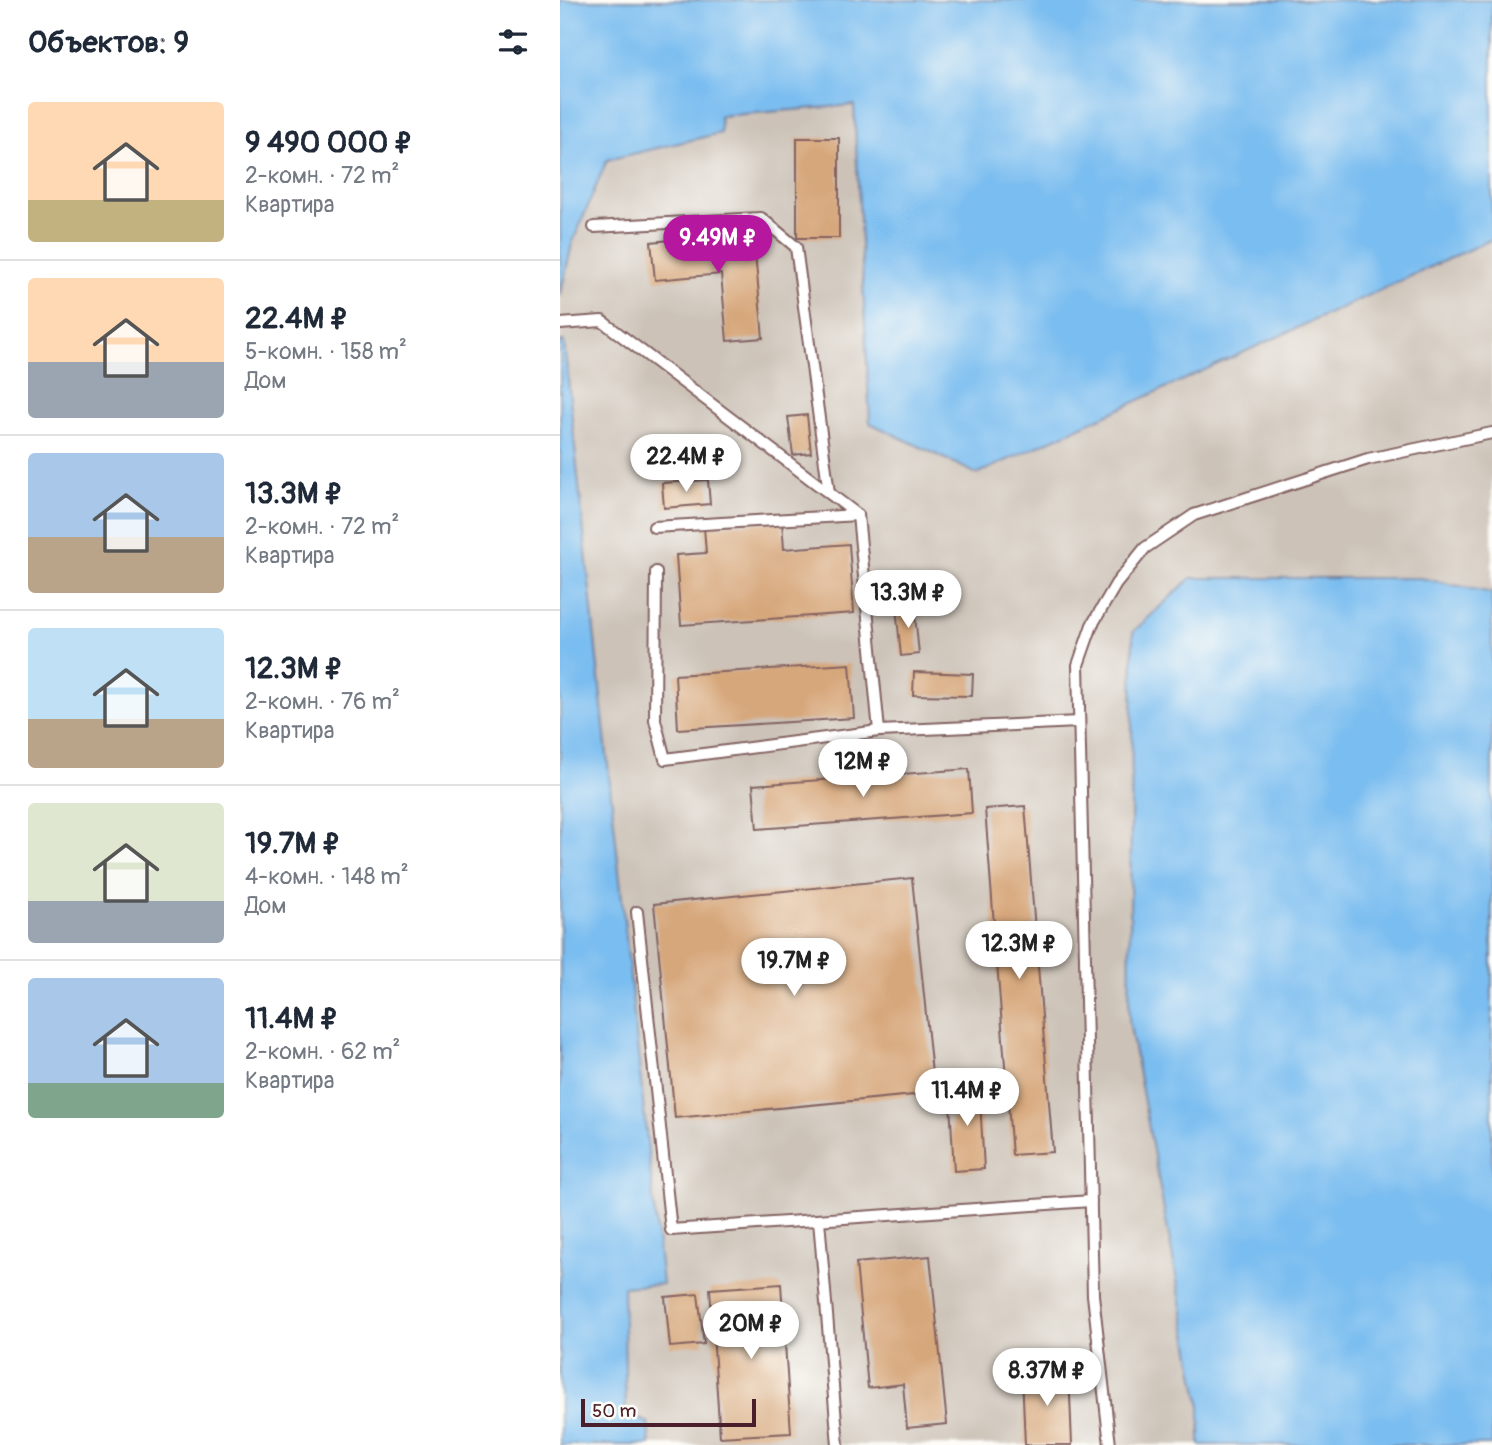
<!DOCTYPE html>
<html lang="ru">
<head>
<meta charset="utf-8">
<style>
	body { margin:0; font-family:Pangolin,sans-serif; background:#f6f6f7; color:#1f2937; height:100vh; display:flex; flex-direction:column; font-size:26px; white-space:nowrap }
	* { box-sizing:border-box; margin:0 }
	p { font-size:23px; color:#747a83 }
	.icon { flex:none; width:38px; height:38px; fill:none; stroke:currentColor; stroke-width:2; stroke-linecap:round; stroke-linejoin:round }
	.map { position:relative; flex:1; overflow:hidden }
	.details { display:flex; flex-direction:column; background:#fff; width:560px }
	.details>* { flex:none }
	.scale { position:absolute; left:21px; bottom:18px; width:175px; box-sizing:border-box; padding-left:7px; border:4px solid #4a1f2b; border-top:0; font-size:19px; line-height:24px; white-space:nowrap; color:#4a1f2b; -webkit-text-stroke:5px #fdfcf7; paint-order:stroke }
	.price { position:absolute; translate:-50% -60px; padding:0 16px; border-radius:24px; background:#fff; color:#222; font-size:23px; line-height:46px; filter:drop-shadow(0 2px 4px #0008) }
	.price::after { content:''; position:absolute; left:50%; top:42px; width:21px; height:16px; margin-left:-10px; background:inherit; clip-path:polygon(0 0,100% 0,50% 100%) }
	.price.on { background:#b5179e; color:#fff }
	ul { padding:0; list-style:none }
	li { display:flex; align-items:center; gap:21px; height:175px; padding:0 28px }
	li+li { border-top:2px solid #e0e1e3 }
	li span { display:grid; place-items:center; flex:none; width:196px; height:140px; border-radius:7px; color:#555 }
	li>.icon { margin-inline-start:auto }
	span .icon { width:84px; height:84px; fill:#fffc; stroke-width:1 }
	li b { font-size:30px }
	h2 { display:flex; justify-content:space-between; align-items:center; height:84px; padding:0 28px; font-size:30px }
	main { display:flex; flex:1; min-height:0 }
	.map>svg:first-child { display:block }
	.industrial { fill:#ccc2b8 }
	.water { fill:#7abdf0; stroke:#626e8e; stroke-width:2 }
	.building { fill:#d7a77b }
	.lines { fill:none; stroke-linecap:round; stroke-linejoin:round }
	.service-casing { stroke:#846462; stroke-width:14 }
	.service { stroke:#fff; stroke-width:10 }
</style>
</head>
<body>
<main>
<section class="details">
<h2>Объектов: 9<svg class="icon" aria-label="filters" viewBox="0 0 24 24"><path d="M4 7h16M4 17h16"/><circle cx="9" cy="7" r="2"/><circle cx="15" cy="17" r="2"/></svg></h2>
<ul>
<li><span style="background:linear-gradient(#ffd9b3 70%,#c2b280 0)"><svg class="icon" aria-label="home" viewBox="0 0 24 24"><path d="M3 11l9-7 9 7M6 9v11h12V9"/></svg></span><div><b>9 490 000 ₽</b><p>2-комн. · 72 m²</p><p>Квартира</p></div></li>
<li><span style="background:linear-gradient(#ffd9b3 60%,#9aa5b1 0)"><svg class="icon" aria-label="home" viewBox="0 0 24 24"><path d="M3 11l9-7 9 7M6 9v11h12V9"/></svg></span><div><b>22.4M ₽</b><p>5-комн. · 158 m²</p><p>Дом</p></div></li>
<li><span style="background:linear-gradient(#a9c7e8 60%,#b9a48a 0)"><svg class="icon" aria-label="home" viewBox="0 0 24 24"><path d="M3 11l9-7 9 7M6 9v11h12V9"/></svg></span><div><b>13.3M ₽</b><p>2-комн. · 72 m²</p><p>Квартира</p></div></li>
<li><span style="background:linear-gradient(#bfe0f5 65%,#b9a48a 0)"><svg class="icon" aria-label="home" viewBox="0 0 24 24"><path d="M3 11l9-7 9 7M6 9v11h12V9"/></svg></span><div><b>12.3M ₽</b><p>2-комн. · 76 m²</p><p>Квартира</p></div></li>
<li><span style="background:linear-gradient(#dfe7d0 70%,#9aa5b1 0)"><svg class="icon" aria-label="home" viewBox="0 0 24 24"><path d="M3 11l9-7 9 7M6 9v11h12V9"/></svg></span><div><b>19.7M ₽</b><p>4-комн. · 148 m²</p><p>Дом</p></div></li>
<li><span style="background:linear-gradient(#a9c7e8 75%,#7fa58c 0)"><svg class="icon" aria-label="home" viewBox="0 0 24 24"><path d="M3 11l9-7 9 7M6 9v11h12V9"/></svg></span><div><b>11.4M ₽</b><p>2-комн. · 62 m²</p><p>Квартира</p></div></li>
</ul>
</section>
<div class="map">
<svg width="932" height="1445" viewBox="0 0 932 1445">
	<rect width="100%" height="100%" fill="#fdfcf7"/>
	<filter id="ink" filterUnits="userSpaceOnUse"><feTurbulence type="fractalNoise" baseFrequency=".0143" numOctaves="2"/><feDisplacementMap in="SourceGraphic" scale="14" xChannelSelector="R" yChannelSelector="G"/><feConvolveMatrix kernelMatrix="1 2 1 2 8 2 1 2 1" color-interpolation-filters="sRGB"/></filter>
	<filter id="wash" filterUnits="userSpaceOnUse"><feTurbulence type="fractalNoise" baseFrequency=".00686" numOctaves="4" result="noise"/><feDisplacementMap in="SourceGraphic" scale="28" xChannelSelector="R" yChannelSelector="G"/><feGaussianBlur stdDeviation="1.57" result="paint"/><feColorMatrix in="noise" values="0 0 0 0 0 0 0 0 0 0 0 0 0 0 0 0 0 1.4 0 .05"/><feComposite in="paint" operator="in"/></filter>
	<g filter="url(#wash)">
		<rect width="100%" height="100%" fill="#f1e3c7"/>
		<path class="industrial" d="M294 105 310 423 417 474 932 239V593L861 578 640 1404V1445H90L87 1423 66 1412 63 1286 102 1283 4 341H0V297L12 244 47 160 160 133V116Z"/>
		<g class="water">
			<path d="M0 0H932V239L417 474 310 423 294 105 160 116 161 133 47 160 12 244 0 297Z"/>
			<path d="M0 341H4L102 1284 63 1287 66 1412 88 1423 90 1445H0Z"/>
			<path d="M631 578H861L932 593V1445H640V1404L569 1021 573 632Z"/>
		</g>
		<g id="blocks">
			<g class="building">
				<rect x="237" y="138" width="42" height="100"/>
				<path d="M193 232 203 338 167 341 161 274 95 280 91 242Z"/>
				<path d="M247 415 251 453 233 455 228 417Z"/>
				<path d="M148 480 150 504 104 508 102 483Z"/>
				<path d="M222 521 224 549 289 544 294 613 121 625 116 555 146 553 144 527Z"/>
				<path d="M354 605 359 654 341 656 336 607Z"/>
				<path d="M290 664 294 718 118 729 115 675Z"/>
				<path d="M354 672 413 674 412 696 353 695Z"/>
				<path d="M409 769 412 813 197 829 193 785Z"/>
				<path d="M465 806 493 1152 452 1155 425 809Z"/>
				<path d="M352 878 374 1093 115 1118 94 904Z"/>
				<path d="M419 1084 424 1169 394 1171 389 1086Z"/>
				<path d="M370 1256 387 1424 347 1428 343 1384 308 1388 296 1263Z"/>
				<path d="M221 1284 231 1433 160 1437 150 1289Z"/>
				<path d="M138 1294 144 1344 110 1347 105 1297Z"/>
				<path d="M509 1371 512 1445H465L462 1373Z"/>
			</g>
		</g>
	</g>
	<g filter="url(#ink)">
		<use href="#blocks" fill-opacity="0" stroke="#846462" stroke-width="2"/>
		<g class="lines">
			<defs>
				<g id="service">
					<path d="M34 227 201 218 236 247 269 493"/>
					<path d="M0 324 42 321 298 515 319 731 519 722"/>
					<path d="M94 527 298 515"/>
					<path d="M96 572 95 720 105 759 319 731"/>
					<path d="M77 912 111 1230 531 1201"/>
					<path d="M259 1220 278 1445"/>
					<path d="M550 1445 533 1295 518 665 532 625 556 584 585 548 634 515 808 459 932 433"/>
				</g>
			</defs>
			<use href="#service" class="service-casing"/>
			<use href="#service" class="service"/>
		</g>
	</g>
</svg>
<div class="scale">50 m</div>
<b class="price on" style="left:158px;top:275px">9.49M ₽</b>
<b class="price" style="left:126px;top:494px">22.4M ₽</b>
<b class="price" style="left:348px;top:630px">13.3M ₽</b>
<b class="price" style="left:303px;top:799px">12M ₽</b>
<b class="price" style="left:459px;top:981px">12.3M ₽</b>
<b class="price" style="left:234px;top:998px">19.7M ₽</b>
<b class="price" style="left:407px;top:1128px">11.4M ₽</b>
<b class="price" style="left:191px;top:1361px">20M ₽</b>
<b class="price" style="left:487px;top:1408px">8.37M ₽</b>
</div>
</main>
</body>
</html>
